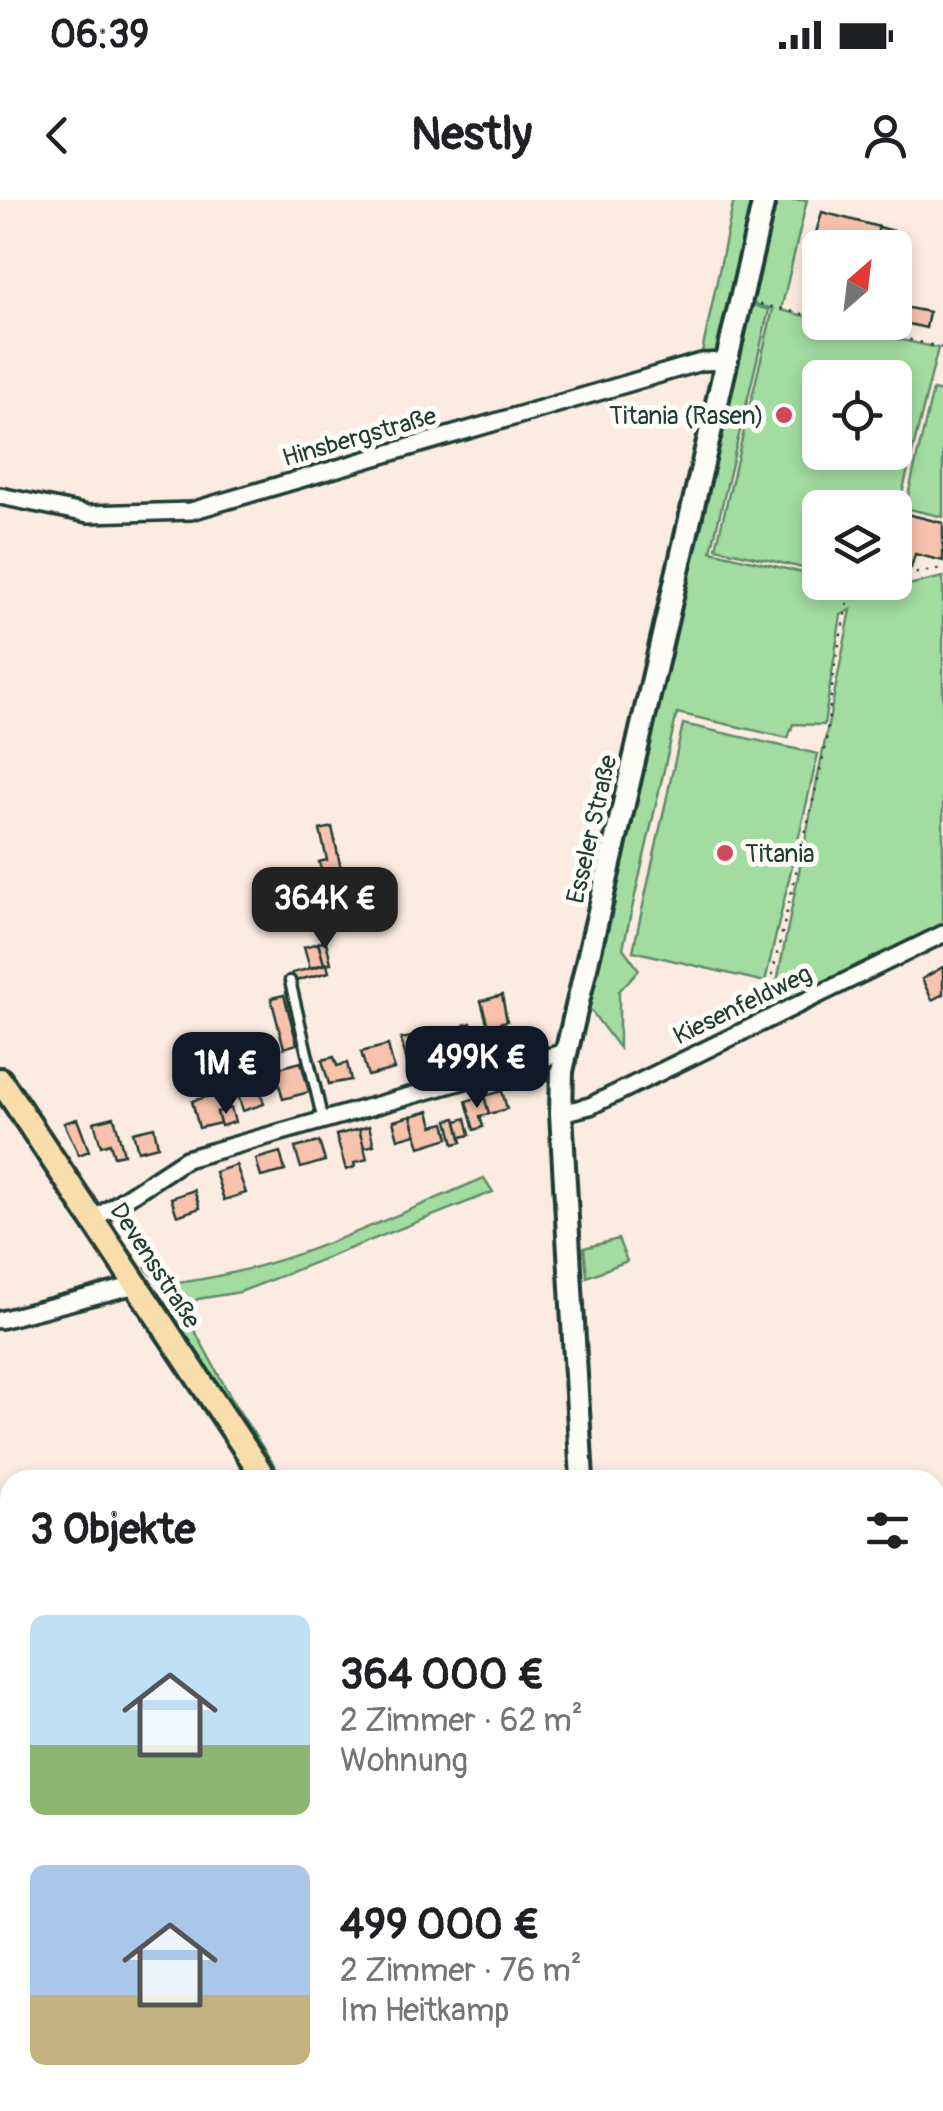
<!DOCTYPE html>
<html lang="de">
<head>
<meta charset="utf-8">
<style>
	body { margin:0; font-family:Pangolin,sans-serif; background:#f2f2f2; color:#202124; height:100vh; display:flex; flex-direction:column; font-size:38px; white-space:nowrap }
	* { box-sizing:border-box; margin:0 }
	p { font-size:32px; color:#757577 }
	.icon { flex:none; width:55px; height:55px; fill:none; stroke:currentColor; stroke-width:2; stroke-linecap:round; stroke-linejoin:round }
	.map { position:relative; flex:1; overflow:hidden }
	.sheet { position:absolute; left:0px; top:1270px; width:945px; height:642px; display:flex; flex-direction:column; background:#fff; border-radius:30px 30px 0 0; box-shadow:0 5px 15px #0003 }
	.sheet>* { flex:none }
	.needle { width:65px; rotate:28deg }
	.fabs { position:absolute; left:802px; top:30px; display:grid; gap:20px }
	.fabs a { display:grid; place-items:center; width:110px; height:110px; border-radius:15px; background:#fff; box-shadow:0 5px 15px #0003; font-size:50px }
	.price { position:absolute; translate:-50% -85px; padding:0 22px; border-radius:20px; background:#111827; color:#fff; font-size:32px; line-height:65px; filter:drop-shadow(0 2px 5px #0008) }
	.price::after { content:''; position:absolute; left:50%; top:60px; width:30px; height:22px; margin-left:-15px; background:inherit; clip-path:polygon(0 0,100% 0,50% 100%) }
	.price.current { background:#222; color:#fff }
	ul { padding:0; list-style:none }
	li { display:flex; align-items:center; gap:30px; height:250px; padding:0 30px }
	li span { display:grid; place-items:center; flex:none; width:280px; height:200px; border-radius:15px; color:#555 }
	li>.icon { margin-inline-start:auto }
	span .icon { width:120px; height:120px; fill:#fffc; stroke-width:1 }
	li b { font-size:42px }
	h2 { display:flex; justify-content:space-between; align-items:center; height:120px; padding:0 30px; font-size:42px }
	.status { display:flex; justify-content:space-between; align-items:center; height:70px; padding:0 50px; background:#fff; direction:ltr }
	.status svg { height:28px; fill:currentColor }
	header { display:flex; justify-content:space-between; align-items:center; height:130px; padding:0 30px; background:#fff; font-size:45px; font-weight:800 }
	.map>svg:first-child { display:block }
	.green { fill:#a2dca1; stroke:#608c6a; stroke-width:2.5; fill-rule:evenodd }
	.building { fill:#f8c2ac; stroke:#1f3d34; stroke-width:2.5 }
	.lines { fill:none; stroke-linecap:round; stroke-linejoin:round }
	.lane-casing { stroke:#1f3d34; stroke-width:15 }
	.street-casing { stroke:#1f3d34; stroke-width:22 }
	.secondary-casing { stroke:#1f3d34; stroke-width:28 }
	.primary-casing { stroke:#1f3d34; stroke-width:30 }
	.path { stroke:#1f3d34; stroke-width:2.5; stroke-dasharray:2.5 8; stroke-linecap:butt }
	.lane { stroke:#fdfcf7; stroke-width:8 }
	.street { stroke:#fdfcf7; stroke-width:15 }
	.secondary { stroke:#fdfcf7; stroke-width:20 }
	.primary { stroke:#f9deab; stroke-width:22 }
	.poi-dot { fill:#d1495b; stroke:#fdfcf7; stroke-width:4 }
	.labels { text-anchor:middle; stroke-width:10; stroke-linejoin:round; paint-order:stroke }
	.poi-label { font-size:25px; fill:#1f3d34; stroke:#fdfcf7; text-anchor:end }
	.street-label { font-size:25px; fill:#1f3d34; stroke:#fdfcf7 }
</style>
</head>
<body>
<div class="status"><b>06:39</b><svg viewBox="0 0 49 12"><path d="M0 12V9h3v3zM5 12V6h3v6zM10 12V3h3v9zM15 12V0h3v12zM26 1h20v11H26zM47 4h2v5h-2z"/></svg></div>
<header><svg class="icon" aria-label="back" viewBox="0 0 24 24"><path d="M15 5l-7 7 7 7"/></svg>Nestly<svg class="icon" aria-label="person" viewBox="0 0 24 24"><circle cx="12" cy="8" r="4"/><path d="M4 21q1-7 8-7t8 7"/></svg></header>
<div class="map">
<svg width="943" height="1911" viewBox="0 0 943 1911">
	<rect width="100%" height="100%" fill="#fcebe0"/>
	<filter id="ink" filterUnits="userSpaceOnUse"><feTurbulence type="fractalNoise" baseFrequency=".01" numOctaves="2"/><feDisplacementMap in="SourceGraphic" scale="20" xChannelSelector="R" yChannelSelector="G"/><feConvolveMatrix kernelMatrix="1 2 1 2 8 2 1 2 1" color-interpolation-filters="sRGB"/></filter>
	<g filter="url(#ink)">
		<g class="green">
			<path d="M734 0H807L781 110 820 120V122L938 148 895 322V308H820V372L716 348 773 109 753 104 761 70 745 64 722 156 701 157ZM820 178H895V252H820Z"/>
			<path d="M750 104 769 110 711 351 820 377V382C837 383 861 380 873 393L943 377V727L747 822 742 803 766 800 781 794 777 782 851 410 841 415 824 525 793 524 788 538 677 513 623 748 639 770 619 791V848L589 808 615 703 609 699Z"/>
			<path d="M933 190 943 192V317L905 308Z"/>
			<path d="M683 524 818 554 765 782 633 751Z"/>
			<path d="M484 978 493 992 240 1092 198 1099 183 1109 235 1205 284 1280H278L171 1114 183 1111 145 1067 169 1084C280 1072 382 1021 484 978Z"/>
			<path d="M618 1039 627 1061 587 1077 584 1048Z"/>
		</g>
		<g class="building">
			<path d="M822 12 879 27 873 48H841L814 40Z"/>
			<path d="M879 27 897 32 893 48H873Z"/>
			<path d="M904 107 929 112 926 128 900 122Z"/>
			<path d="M903 313 943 323V361L915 354 911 368 895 364V345Z"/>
			<path d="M332 627 341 669 322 673 319 662 327 660 320 630Z"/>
			<path d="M326 741 331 763 324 764 318 743Z"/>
			<path d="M318 743 324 764 310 768 304 747Z"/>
			<path d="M327 764 329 772 295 781 292 773Z"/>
			<path d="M943 767V794L932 800 922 779Z"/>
			<path d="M284 795 297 844 284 848 271 798Z"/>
			<path d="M502 795 507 821 488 826 481 801Z"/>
			<path d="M471 823 478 846 470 848 464 825Z"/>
			<path d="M465 828 470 848 447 854 442 834Z"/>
			<path d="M427 834 434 859 408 866 401 839Z"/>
			<path d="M388 845 394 869 368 876 361 852Z"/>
			<path d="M334 857 337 866 347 863 351 880 329 884 322 860Z"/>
			<path d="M301 862 309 892 283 899 275 869Z"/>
			<path d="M245 879 248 890 259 887 264 904 243 911 234 882Z"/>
			<path d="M502 891 507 909 489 914 484 896Z"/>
			<path d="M220 893 225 910 217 912 220 923 199 928 192 901Z"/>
			<path d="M484 896 489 914 480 916 483 927 474 930 466 901Z"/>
			<path d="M231 908 235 922 221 926 217 912Z"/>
			<path d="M429 911 433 926 445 923 449 938 420 947 411 916Z"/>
			<path d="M411 916 416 934 398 939 393 921Z"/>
			<path d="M114 917 124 954 114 956 110 943 101 946 94 922Z"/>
			<path d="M456 918 462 942 454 944 448 920Z"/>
			<path d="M466 918 470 935 461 937 457 921Z"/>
			<path d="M77 919 89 951 79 955 64 923Z"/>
			<path d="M369 926 374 945 364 948 359 929Z"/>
			<path d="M154 927 158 946 138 951 133 932Z"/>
			<path d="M359 929 367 959 354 963 355 967 346 970 336 935Z"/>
			<path d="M319 942 325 961 301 968 295 948Z"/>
			<path d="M280 952 285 971 261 977 256 959Z"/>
			<path d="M236 965 246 993 224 1000 215 972Z"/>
			<path d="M194 990 200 1008 177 1016 171 998Z"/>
		</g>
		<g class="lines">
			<defs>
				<path id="lane" d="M290 781 323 921"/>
				<g id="street">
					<path d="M0 296 88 314 191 311 701 162 726 161"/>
					<path d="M561 913 590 906 943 734"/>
					<path d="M94 1019 186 959 565 852"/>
					<path d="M0 1120 136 1085"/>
				</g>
				<g id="secondary">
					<path d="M582 1280 561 913 562 871 764 0"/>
					<path d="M0 1594 10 1593"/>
					<path d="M596 1902 597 1911"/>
				</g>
				<g id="primary">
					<path d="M0 880 266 1280"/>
					<path d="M935 1696 943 1699"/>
				</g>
			</defs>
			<use href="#lane" class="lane-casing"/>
			<use href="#street" class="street-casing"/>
			<use href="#secondary" class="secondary-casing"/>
			<use href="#primary" class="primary-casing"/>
			<g class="path">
				<path d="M760 104 820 118"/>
				<path d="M838 122 943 148"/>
				<path d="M895 335 904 298"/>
				<path d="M895 368 917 373 943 368"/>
				<path d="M777 795 771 780 825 549 835 463 848 402 883 382"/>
			</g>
			<use href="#lane" class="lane"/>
			<use href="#street" class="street"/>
			<use href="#secondary" class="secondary"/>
			<use href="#primary" class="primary"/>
		</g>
	</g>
	<g class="poi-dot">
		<circle cx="784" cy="215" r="10"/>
		<circle cx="725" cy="653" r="10"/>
	</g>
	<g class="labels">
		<g class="poi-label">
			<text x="764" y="224">Titania (Rasen)</text>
			<text x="745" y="662" text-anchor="start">Titania</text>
		</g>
		<g class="street-label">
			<text transform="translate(359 236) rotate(-16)" y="9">Hinsbergstraße</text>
			<text transform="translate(591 629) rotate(-77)" y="9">Esseler Straße</text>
			<text transform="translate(742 804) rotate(-26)" y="9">Kiesenfeldweg</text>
			<text transform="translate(156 1065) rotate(57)" y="9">Devensstraße</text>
		</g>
	</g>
</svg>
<div class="fabs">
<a><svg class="needle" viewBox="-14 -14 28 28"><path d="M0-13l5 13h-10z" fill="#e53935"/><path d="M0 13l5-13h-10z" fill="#757577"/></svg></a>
<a><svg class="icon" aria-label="locate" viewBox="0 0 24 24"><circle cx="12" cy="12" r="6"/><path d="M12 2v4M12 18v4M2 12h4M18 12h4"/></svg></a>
<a><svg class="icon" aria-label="layers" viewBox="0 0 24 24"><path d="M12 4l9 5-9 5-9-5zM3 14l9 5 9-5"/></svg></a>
</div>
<b class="price current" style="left:325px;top:752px">364K €</b>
<b class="price" style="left:477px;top:911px">499K €</b>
<b class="price" style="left:226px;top:917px">1M €</b>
<section class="sheet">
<h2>3 Objekte<svg class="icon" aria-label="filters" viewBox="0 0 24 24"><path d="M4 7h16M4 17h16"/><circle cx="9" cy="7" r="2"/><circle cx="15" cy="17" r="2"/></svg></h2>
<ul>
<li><span style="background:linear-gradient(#bfe0f5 65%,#8fb573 0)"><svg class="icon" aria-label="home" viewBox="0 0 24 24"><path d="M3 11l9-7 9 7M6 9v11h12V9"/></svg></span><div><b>364 000 €</b><p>2 Zimmer · 62 m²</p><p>Wohnung</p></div></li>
<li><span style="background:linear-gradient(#a9c7e8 65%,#c2b280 0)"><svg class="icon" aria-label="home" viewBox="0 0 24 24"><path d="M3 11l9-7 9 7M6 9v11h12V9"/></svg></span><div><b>499 000 €</b><p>2 Zimmer · 76 m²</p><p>Im Heitkamp</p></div></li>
</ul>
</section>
</div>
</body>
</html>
